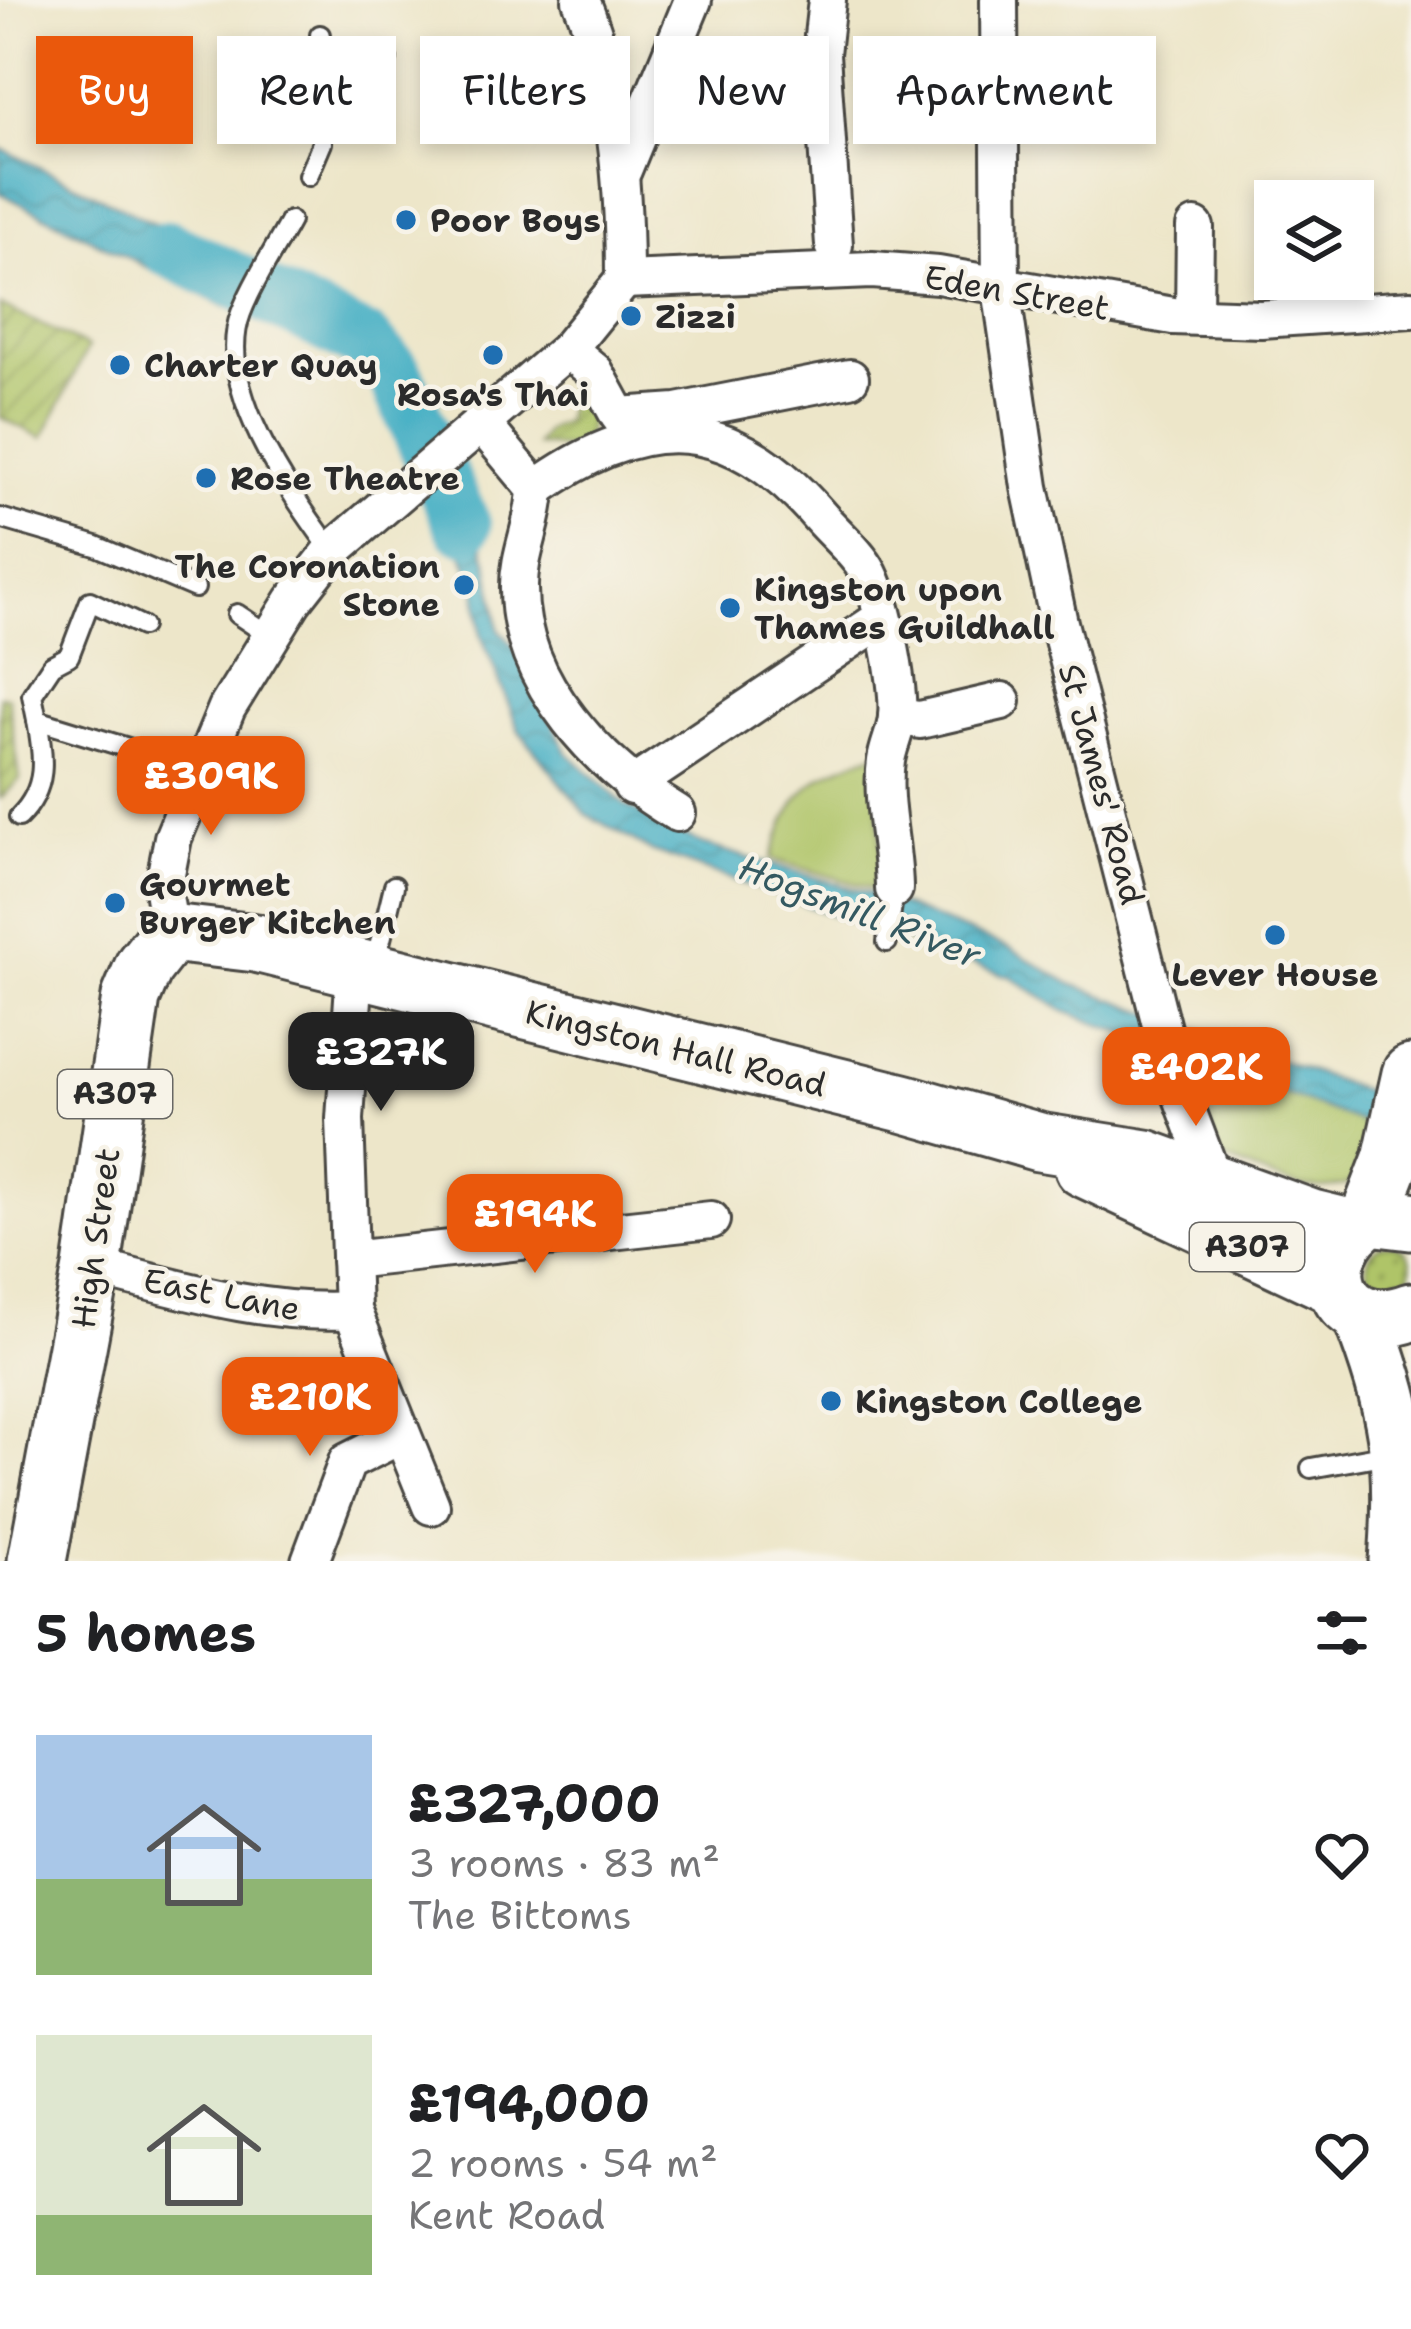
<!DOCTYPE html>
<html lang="en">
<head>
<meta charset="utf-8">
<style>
	body { margin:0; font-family:"Shantell Sans",sans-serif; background:#f6f6f6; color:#202124; height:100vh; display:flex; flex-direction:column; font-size:45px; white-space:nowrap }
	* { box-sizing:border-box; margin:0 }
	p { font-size:39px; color:#757577 }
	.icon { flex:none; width:66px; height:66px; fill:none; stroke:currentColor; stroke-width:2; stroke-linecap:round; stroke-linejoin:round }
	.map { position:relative; height:1561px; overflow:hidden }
	.panel { display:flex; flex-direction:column; background:#fff; flex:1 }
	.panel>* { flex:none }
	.hud { position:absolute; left:36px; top:36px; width:1341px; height:108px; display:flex; gap:24px }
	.fabs { position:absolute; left:1254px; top:180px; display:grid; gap:24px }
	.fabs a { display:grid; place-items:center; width:120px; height:120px; border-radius:0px; background:#fff; box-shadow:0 6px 18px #0003; font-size:60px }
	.price { position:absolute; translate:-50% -102px; padding:0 27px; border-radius:24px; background:#ea580c; color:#fff; font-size:39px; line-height:78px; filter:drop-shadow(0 3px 6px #0008) }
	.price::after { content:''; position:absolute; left:50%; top:72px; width:36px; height:27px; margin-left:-18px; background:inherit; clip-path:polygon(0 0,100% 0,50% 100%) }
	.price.current { background:#222; color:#fff }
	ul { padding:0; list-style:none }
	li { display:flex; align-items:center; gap:36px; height:300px; padding:0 36px }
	li span { display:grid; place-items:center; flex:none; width:336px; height:240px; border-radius:0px; color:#555 }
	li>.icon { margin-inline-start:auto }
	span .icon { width:144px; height:144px; fill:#fffc; stroke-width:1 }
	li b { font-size:51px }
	h2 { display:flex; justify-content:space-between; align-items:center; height:144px; padding:0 36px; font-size:51px }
	.tag { padding:0 42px; border-radius:0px; background:#fff; box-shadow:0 6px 18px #0003; font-size:42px; line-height:108px }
	.tag.current { background:#ea580c; color:#fff }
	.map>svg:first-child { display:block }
	.grass { fill:url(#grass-dots); stroke:#6d784a; stroke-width:3 }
	.park { fill:#afc468; stroke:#6d784a; stroke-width:3 }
	.garden { fill:url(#garden-furrows); stroke:#6d784a; stroke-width:3 }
	.water { fill:url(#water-waves); stroke:#386d78; stroke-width:3 }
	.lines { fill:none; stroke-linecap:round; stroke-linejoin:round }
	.river { stroke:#45afc4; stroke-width:57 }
	.lane-casing { stroke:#484743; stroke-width:24 }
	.street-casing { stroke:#484743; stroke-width:42 }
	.primary-casing { stroke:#484743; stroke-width:63 }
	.lane { stroke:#fff; stroke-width:18 }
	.street { stroke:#fff; stroke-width:36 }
	.primary { stroke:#fff; stroke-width:57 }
	.poi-dot { fill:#1f6fb2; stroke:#f7f3e8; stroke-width:4.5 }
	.labels { text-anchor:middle; stroke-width:9; stroke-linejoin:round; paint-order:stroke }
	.shield { fill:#f7f3e8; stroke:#686764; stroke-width:3 }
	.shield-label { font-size:30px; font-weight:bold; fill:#2b2b2b }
	.poi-label { font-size:33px; font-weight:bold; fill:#2b2b2b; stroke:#f7f3e8; text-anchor:start }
	.street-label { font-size:33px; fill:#2b2b2b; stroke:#f7f3e8 }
	.water-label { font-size:36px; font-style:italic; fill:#345961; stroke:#f7f3e8 }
</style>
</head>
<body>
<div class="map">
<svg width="1411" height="1561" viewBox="0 0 1411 1561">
	<defs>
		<pattern id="grass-dots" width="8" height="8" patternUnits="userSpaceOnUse" patternTransform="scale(3)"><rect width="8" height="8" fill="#afc468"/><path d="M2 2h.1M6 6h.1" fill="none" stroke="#8f9f56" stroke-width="1.8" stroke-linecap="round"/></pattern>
		<pattern id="garden-furrows" width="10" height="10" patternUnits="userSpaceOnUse" patternTransform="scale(3)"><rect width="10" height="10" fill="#afc468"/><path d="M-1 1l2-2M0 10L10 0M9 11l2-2" fill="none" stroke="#8f9f56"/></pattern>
		<pattern id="water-waves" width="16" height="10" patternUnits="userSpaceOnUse" patternTransform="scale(3)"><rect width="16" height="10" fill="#45afc4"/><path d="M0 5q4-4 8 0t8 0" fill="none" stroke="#3a8f9f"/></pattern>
	</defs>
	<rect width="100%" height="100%" fill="#f7f3e8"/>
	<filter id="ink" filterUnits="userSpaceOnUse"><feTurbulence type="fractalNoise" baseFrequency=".00833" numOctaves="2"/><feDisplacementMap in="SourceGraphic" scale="24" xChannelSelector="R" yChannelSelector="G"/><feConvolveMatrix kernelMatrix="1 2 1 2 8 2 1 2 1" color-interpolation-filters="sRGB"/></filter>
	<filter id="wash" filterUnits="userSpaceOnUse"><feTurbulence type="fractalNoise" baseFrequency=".004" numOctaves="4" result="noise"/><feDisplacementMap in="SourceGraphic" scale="48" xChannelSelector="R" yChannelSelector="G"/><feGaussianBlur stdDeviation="2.7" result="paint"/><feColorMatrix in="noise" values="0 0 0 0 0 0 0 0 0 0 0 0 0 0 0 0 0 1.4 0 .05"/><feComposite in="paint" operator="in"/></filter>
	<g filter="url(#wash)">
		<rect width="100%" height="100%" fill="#ede6c9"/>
		<circle class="grass" cx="1389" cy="1266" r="22"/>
		<g class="park">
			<path d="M875 754 883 892 771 859C793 792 808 775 875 754Z"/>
			<path d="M1210 1065 1371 1126 1360 1179C1311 1203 1266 1174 1218 1156L1204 1102Z"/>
		</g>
		<g class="garden">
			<path d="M0 305 88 347 43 438 0 417Z"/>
			<path d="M579 393 590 418 587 437 571 448 537 445 547 430 566 420 567 405Z"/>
			<path d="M0 696 8 697 20 779 0 799Z"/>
		</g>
		<g class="water">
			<path d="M0 148 246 268 226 307 0 193Z"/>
			<path d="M283 284 382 335 406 355 439 417 416 436 365 364 265 321Z"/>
			<path d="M468 498 489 567 499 629 514 646 567 752 626 806 702 844 881 897 1011 949 1071 984 1382 1097 1371 1126 1066 1012 1011 977 653 852 586 814 519 731 481 635 476 588 448 518Z"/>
		</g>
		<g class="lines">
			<path class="river" d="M169 249 366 343 395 375 463 526"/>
		</g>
	</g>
	<g filter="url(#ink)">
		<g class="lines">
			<defs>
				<g id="lane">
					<path d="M324 60 387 59"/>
					<path d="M308 176 322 143 320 35"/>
					<path d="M290 221C274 251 253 281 241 313 213 387 291 494 332 551"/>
					<path d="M0 518 96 546 195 588"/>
					<path d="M237 614 270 636"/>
					<path d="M142 626 90 601 69 656 52 665 32 695 37 720 200 770"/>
					<path d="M19 817C48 788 44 758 37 720"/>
					<path d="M887 942 894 889"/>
					<path d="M374 968 394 886"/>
					<path d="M1311 1468 1394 1453"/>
				</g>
				<g id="street">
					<path d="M581 0C617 87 624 187 624 280"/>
					<path d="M827 0 821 54 834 245"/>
					<path d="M999 0 1001 288 1030 487 1059 623 1174 1076 1215 1184"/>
					<path d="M623 170 693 0"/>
					<path d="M624 280 872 270 938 275 1173 316 1261 319 1411 309"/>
					<path d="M1194 316 1195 227"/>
					<path d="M568 349 595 372 619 416 677 412 850 378"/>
					<path d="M481 423 536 489C535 524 518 554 519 589 519 684 601 768 677 813"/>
					<path d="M536 489C645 410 732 414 821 518 836 535 859 554 869 574 883 602 900 686 897 717 896 732 888 746 886 761 880 802 894 848 894 889"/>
					<path d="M897 717 920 720 1002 701"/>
					<path d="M632 786 881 619"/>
					<path d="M170 933 163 890 173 838 227 708 293 601 332 551 568 349 624 280"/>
					<path d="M355 969 345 1119 352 1310 431 1506"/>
					<path d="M350 1260 711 1220"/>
					<path d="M92 1267C176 1288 265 1316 352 1310"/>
					<path d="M310 1561 347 1462 399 1436"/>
				</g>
				<g id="primary">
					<path d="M1084 1168 1336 1286"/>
					<path d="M1370 1216 1392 1159 1411 1074"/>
					<path d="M1411 1221 1370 1216C1305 1259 1337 1340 1411 1312"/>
					<path d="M1361 1314C1398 1409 1406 1459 1398 1561"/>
					<path d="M37 1561 92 1267 131 997 144 966 170 933 256 943 903 1103 1039 1142 1146 1159 1312 1219 1353 1229"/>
				</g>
			</defs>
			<use href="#lane" class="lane-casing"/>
			<use href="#street" class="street-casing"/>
			<use href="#primary" class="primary-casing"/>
			<use href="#lane" class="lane"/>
			<use href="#street" class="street"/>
			<use href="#primary" class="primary"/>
		</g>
	</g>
	<g class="poi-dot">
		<circle cx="406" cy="220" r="12"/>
		<circle cx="631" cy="316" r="12"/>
		<circle cx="493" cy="355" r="12"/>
		<circle cx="120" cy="365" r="12"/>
		<circle cx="206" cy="478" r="12"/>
		<circle cx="464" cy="585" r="12"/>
		<circle cx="730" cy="608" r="12"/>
		<circle cx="115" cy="903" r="12"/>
		<circle cx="1275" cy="935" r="12"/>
		<circle cx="831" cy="1401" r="12"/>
	</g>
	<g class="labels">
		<g class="shield">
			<rect x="58" y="1070" width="114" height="48" rx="9"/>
			<rect x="1190" y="1223" width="114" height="48" rx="9"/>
		</g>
		<g class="shield-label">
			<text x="115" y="1104">A307</text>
			<text x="1247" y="1257">A307</text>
		</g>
		<g class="poi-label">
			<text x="430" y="232">Poor Boys</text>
			<text x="655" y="328">Zizzi</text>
			<text x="144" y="377">Charter Quay</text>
			<text x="493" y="406" text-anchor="middle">Rosa's Thai</text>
			<text x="230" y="490">Rose Theatre</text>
			<text x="440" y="578" text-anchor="end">The Coronation<tspan x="440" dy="38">Stone</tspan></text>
			<text x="754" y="601">Kingston upon<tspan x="754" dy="38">Thames Guildhall</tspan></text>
			<text x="139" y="896">Gourmet<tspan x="139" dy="38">Burger Kitchen</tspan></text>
			<text x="1275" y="986" text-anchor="middle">Lever House</text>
			<text x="855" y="1413">Kingston College</text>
		</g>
		<g class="street-label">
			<text transform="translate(1017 292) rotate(10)" y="12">Eden Street</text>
			<text transform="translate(1102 784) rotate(75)" y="12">St James' Road</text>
			<text transform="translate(676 1048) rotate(14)" y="12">Kingston Hall Road</text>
			<text transform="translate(95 1238) rotate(-82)" y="12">High Street</text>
			<text transform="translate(222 1294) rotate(11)" y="12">East Lane</text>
		</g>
		<g class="water-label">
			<text transform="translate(860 911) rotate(21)" y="13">Hogsmill River</text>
		</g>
	</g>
</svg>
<div class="fabs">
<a><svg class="icon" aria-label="layers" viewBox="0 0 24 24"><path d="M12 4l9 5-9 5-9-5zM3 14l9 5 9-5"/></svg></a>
</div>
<b class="price" style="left:211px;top:838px">£309K</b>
<b class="price current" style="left:381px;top:1114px">£327K</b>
<b class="price" style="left:1196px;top:1129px">£402K</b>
<b class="price" style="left:535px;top:1276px">£194K</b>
<b class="price" style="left:310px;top:1459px">£210K</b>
<div class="hud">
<a class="tag current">Buy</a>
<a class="tag">Rent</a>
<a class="tag">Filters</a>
<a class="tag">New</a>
<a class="tag">Apartment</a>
</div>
</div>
<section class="panel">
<h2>5 homes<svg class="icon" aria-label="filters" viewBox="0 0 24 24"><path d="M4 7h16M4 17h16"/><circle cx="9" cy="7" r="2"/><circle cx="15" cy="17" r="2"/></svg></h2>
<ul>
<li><span style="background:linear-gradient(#a9c7e8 60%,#8fb573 0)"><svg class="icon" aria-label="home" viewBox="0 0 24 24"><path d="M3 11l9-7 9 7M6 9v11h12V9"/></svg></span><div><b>£327,000</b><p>3 rooms · 83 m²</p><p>The Bittoms</p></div><svg class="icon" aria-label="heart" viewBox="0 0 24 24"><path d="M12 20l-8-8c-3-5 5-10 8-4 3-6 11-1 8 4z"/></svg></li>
<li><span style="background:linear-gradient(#dfe7d0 75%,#8fb573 0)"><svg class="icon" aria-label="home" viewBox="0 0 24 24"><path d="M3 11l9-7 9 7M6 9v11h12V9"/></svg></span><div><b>£194,000</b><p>2 rooms · 54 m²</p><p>Kent Road</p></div><svg class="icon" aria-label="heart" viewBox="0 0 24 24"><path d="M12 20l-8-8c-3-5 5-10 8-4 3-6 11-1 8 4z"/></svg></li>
</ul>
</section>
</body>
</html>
